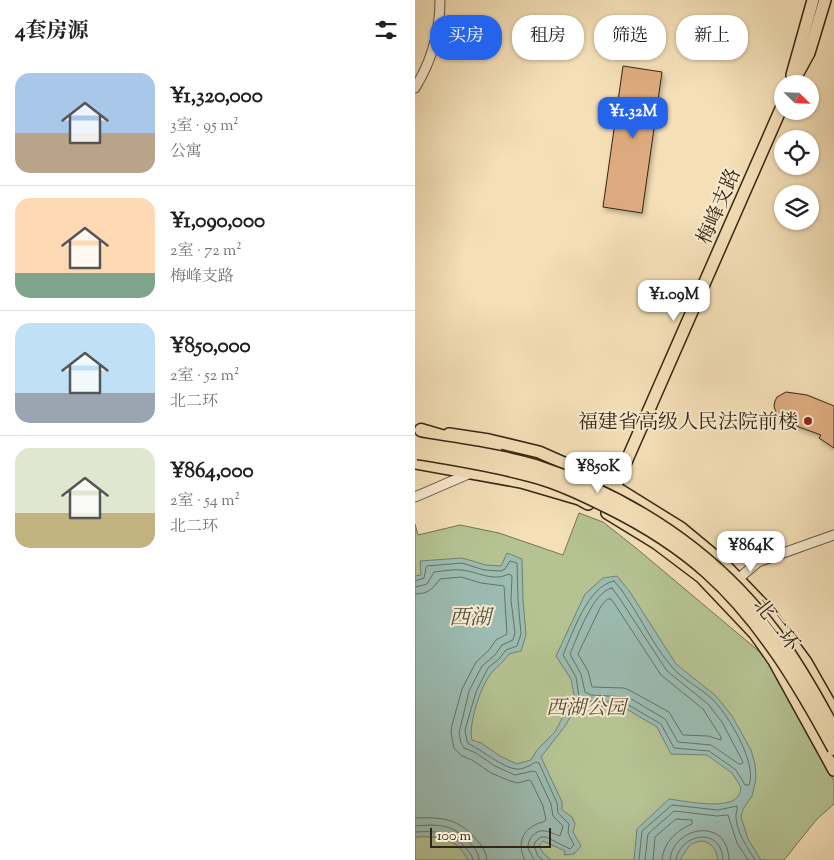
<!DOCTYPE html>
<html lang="zh">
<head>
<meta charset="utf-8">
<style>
	body { margin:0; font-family:"Sorts Mill Goudy","Noto Serif SC",serif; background:#f2f2f2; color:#202124; height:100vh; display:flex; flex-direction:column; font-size:19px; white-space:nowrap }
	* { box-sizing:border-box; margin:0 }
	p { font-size:16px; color:#757577 }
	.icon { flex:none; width:28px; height:28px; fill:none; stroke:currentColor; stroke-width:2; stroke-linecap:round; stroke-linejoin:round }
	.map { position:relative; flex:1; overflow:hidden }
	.panel { display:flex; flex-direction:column; background:#fff; width:415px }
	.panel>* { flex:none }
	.guide { position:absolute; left:15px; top:15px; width:329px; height:45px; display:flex; gap:10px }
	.needle { width:32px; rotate:113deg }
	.buttons { position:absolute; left:359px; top:75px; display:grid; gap:10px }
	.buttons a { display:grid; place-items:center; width:45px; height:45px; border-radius:50%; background:#fff; box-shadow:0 1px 4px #0004; font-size:25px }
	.scale { position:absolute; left:15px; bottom:12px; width:121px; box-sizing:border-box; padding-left:5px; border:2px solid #342614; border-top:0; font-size:14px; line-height:18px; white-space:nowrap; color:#342614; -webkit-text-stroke:4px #f8ead0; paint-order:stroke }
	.price { position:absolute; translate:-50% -42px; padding:0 11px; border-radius:10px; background:#fff; color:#222; font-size:16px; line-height:32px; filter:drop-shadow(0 1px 2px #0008) }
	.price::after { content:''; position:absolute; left:50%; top:30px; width:15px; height:11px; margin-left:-8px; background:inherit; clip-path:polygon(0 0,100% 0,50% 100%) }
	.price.selected { background:#2563eb; color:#fff }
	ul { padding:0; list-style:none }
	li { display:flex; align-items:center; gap:15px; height:125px; padding:0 15px }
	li+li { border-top:1px solid #e0e0e0 }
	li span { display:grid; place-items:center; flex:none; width:140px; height:100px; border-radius:15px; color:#555 }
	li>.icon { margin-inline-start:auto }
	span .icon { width:60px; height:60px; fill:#fffc; stroke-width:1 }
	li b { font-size:21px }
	h2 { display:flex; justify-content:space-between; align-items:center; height:60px; padding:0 15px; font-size:21px }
	.chip { padding:0 18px; border-radius:20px; background:#fff; box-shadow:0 1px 4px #0004; font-size:18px; line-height:45px }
	.chip.selected { background:#2563eb; color:#fff }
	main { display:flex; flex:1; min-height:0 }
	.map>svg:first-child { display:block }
	.green { fill:#b5c393; stroke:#747454 }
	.water { fill:#9cbcb2; stroke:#728073 }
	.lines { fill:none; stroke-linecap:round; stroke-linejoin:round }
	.shore { stroke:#687163; stroke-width:1 }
	.building { fill:#ddab7f; stroke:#342614; filter:url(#shadow) }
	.minor-casing { stroke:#64543d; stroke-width:11 }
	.major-casing { stroke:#342614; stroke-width:14 }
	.highway-casing { stroke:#342614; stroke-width:15 }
	.minor { stroke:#f8ead0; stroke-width:9 }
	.major { stroke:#f4dfb7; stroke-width:11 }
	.highway { stroke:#f4dfb7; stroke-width:12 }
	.highway-bridge-casing { stroke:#342614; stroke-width:15; stroke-linecap:butt }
	.highway-bridge { stroke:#f4dfb7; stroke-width:12 }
	.poi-dot { fill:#8f2418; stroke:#f8ead0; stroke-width:2 }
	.labels { text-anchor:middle; stroke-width:4; stroke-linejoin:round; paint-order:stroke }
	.street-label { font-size:20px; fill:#342614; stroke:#f8ead0 }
	.poi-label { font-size:20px; fill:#342614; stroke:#f8ead0; text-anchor:end }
	.park-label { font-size:20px; font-style:italic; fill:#544d34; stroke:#f8ead0 }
	.water-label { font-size:21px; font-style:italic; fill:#535343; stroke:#f8ead0 }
</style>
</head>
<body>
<main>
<section class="panel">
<h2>4套房源<svg class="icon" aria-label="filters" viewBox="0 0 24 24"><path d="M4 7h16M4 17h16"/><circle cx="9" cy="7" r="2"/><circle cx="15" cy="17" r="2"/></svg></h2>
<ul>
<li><span style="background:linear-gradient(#a9c7e8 60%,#b9a48a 0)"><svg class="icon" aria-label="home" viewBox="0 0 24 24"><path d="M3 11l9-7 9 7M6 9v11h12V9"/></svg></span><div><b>¥1,320,000</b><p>3室 · 95 m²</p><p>公寓</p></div></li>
<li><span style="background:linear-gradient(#ffd9b3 75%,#7fa58c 0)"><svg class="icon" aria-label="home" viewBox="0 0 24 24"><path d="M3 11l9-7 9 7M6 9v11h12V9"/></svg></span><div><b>¥1,090,000</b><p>2室 · 72 m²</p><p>梅峰支路</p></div></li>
<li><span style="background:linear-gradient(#bfe0f5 70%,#9aa5b1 0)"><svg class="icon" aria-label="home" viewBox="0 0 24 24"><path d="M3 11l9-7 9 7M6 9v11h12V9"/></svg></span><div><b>¥850,000</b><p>2室 · 52 m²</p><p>北二环</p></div></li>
<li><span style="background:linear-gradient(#dfe7d0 65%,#c2b280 0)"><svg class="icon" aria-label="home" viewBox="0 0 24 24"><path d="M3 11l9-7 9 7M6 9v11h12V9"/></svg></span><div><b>¥864,000</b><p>2室 · 54 m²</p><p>北二环</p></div></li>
</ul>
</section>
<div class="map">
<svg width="419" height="860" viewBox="0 0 419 860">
	<defs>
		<filter id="shadow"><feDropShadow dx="2" dy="3" stdDeviation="2.5" flood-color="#0004"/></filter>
	</defs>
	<rect width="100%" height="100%" fill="#f4dfb7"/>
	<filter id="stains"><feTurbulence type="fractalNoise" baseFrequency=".004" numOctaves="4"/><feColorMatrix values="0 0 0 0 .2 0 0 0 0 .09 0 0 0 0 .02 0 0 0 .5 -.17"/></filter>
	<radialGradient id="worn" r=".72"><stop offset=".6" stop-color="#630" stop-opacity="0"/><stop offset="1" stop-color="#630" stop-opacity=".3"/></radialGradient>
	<path class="green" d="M164 513 188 522 221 548 352 658 419 781V804L402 819 369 860H0V524L3 535 45 525 84 533 148 555Z"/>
	<path class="water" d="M92 553 107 559 108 600 111 635 106 651 94 654C89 661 84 665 78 671 66 684 53 724 57 740L66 743 85 756 102 764 116 760 122 750 140 732 159 695 156 679 141 656 170 594 188 578 202 576 215 592 261 664 301 696 317 716 336 750 340 764 341 779 337 796 328 809 326 817 333 839 346 860H303C301 844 288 835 274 846 271 850 268 856 265 860H219L222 829 254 799C270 801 316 811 324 795 326 793 325 790 326 787L317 773 292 755 256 754 242 727 208 707 174 706 166 703 162 705 150 726 126 757 147 802V810L157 817 160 824 158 832 166 846 159 854 149 855 150 851 128 841 124 846 128 853 136 860H53C41 837 24 836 0 837V576L6 575 5 561 47 558 71 565 86 566Z"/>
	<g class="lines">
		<g class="shore">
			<path d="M0 581 9 578 11 568 12 566 47 563 69 570 86 571 90 569 95 561 102 563 103 600 106 634 102 646 91 650 84 659 73 668 61 692 50 730 52 741 54 744C67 750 88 768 101 769 107 770 116 765 121 762L124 763 142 803 143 813 154 824 153 833 159 845 155 849 131 837H126L120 842 119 846 123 856 128 860"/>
			<path d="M199 581C207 589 213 600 219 609 231 628 242 650 257 667 267 679 284 687 296 698 312 712 343 764 334 785H330L321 770 294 751 259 748 246 724 210 703 175 701 164 697 161 677 148 655C158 632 173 586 199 581Z"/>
			<path d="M0 587 12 584 19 572C28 571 38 569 47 570 63 572 78 582 94 574L97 576 96 600 100 633 98 640 87 645 80 655 67 666 54 691 44 733 46 743 49 748 61 753 80 766 100 775 118 771 121 772 136 804 138 816 148 826 145 836C135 833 127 826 117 836 114 840 113 843 113 848L119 860"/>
			<path d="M197 588 205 599 252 671 293 704 307 722 328 762 327 764H324L296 745 263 742 250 719 213 697 176 695 170 692 166 674 155 654C162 638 178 591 197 588Z"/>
			<path d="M0 594C14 594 18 588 25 579L46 577 66 583 89 586 92 634 81 640 74 650 61 662 47 689 37 725 36 733 39 748 47 756 57 760 76 773 95 781 103 783 114 780 116 781 128 806 131 820C128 823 124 822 120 825 105 832 103 847 110 860"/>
			<path d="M193 599H196L199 603 246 675 288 709 306 737V740L293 736 268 735 254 712 216 691 209 688 177 687 173 671 163 654 186 606Z"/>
			<path d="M0 818C26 817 43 818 61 839 67 846 71 851 72 860"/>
			<path d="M0 826C23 824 39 824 55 843 59 848 64 852 64 860"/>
			<path d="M0 832C19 831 36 831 49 846 53 851 57 854 58 860"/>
			<path d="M224 860 227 831 257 805 303 810 322 806C323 810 320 814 321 818 322 833 333 848 340 860"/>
			<path d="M230 860 233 834 259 811 302 816 313 815 322 843 333 860"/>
			<path d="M238 860 240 837 261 819 277 820V824C262 830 248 843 247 860"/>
			<path d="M255 860C257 827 313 815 314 860"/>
			<path d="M261 860C265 833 307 826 308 860"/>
		</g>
	</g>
	<g class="building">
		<path d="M208 66 247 72 227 213 188 207Z"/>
		<path d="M371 392 392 395 419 406V448L404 438 406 435 370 422 362 416 359 406 360 401 362 397Z"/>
	</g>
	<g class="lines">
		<defs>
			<g id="minor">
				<path d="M0 88C16 62 25 31 25 0"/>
				<path d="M0 497 58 472"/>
				<path d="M323 579 343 562 419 535"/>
			</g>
			<g id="major">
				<path d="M377 75 398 0"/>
				<path d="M377 84 394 53 410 0"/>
				<path d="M34 434 74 440 124 452 176 475 200 487 266 528 307 562 352 609 391 662 419 711"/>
				<path d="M0 463 106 482 164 499 173 504"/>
				<path d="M197 494 368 104"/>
				<path d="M192 513 241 543 286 577 340 634 359 661 419 770"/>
			</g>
			<path id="highway" d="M6 430 81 452"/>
		</defs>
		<use href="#minor" class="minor-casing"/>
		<use href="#major" class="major-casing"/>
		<use href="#highway" class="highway-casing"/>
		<use href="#minor" class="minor"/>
		<use href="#major" class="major"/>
		<use href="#highway" class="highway"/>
		<defs>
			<g id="highway-bridge">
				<path d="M5 444C43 450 83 455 120 466 215 497 300 552 360 633 382 663 401 696 419 730"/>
				<path d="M3 453C40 459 78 465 114 475 142 482 169 495 195 508 229 525 263 546 292 572 346 620 385 686 419 749"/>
			</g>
		</defs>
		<use href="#highway-bridge" class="highway-bridge-casing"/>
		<use href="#highway-bridge" class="highway-bridge"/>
	</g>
	<circle class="poi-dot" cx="393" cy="421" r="5"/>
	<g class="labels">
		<g class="street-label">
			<text transform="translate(303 206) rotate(-67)" y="7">梅峰支路</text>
			<text transform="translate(362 624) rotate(52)" y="7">北二环</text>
		</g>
		<g class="poi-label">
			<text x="383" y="428">福建省高级人民法院前楼</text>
		</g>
		<g class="park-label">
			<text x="171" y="714">西湖公园</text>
		</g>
		<g class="water-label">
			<text x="55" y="624">西湖</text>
		</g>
	</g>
	<rect width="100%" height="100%" filter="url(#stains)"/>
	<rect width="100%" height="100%" fill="url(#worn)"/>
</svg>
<div class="buttons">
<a><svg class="needle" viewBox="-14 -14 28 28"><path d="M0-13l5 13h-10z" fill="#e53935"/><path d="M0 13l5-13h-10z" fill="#757577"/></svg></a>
<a><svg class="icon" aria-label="locate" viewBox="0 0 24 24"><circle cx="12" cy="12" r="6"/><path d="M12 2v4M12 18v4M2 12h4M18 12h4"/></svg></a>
<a><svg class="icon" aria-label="layers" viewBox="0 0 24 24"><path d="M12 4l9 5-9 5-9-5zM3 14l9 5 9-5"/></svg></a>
</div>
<div class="scale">100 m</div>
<b class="price selected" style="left:218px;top:139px">¥1.32M</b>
<b class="price" style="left:259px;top:322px">¥1.09M</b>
<b class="price" style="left:183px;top:494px">¥850K</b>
<b class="price" style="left:336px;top:573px">¥864K</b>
<div class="guide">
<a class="chip selected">买房</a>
<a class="chip">租房</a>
<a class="chip">筛选</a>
<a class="chip">新上</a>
</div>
</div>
</main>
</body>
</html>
